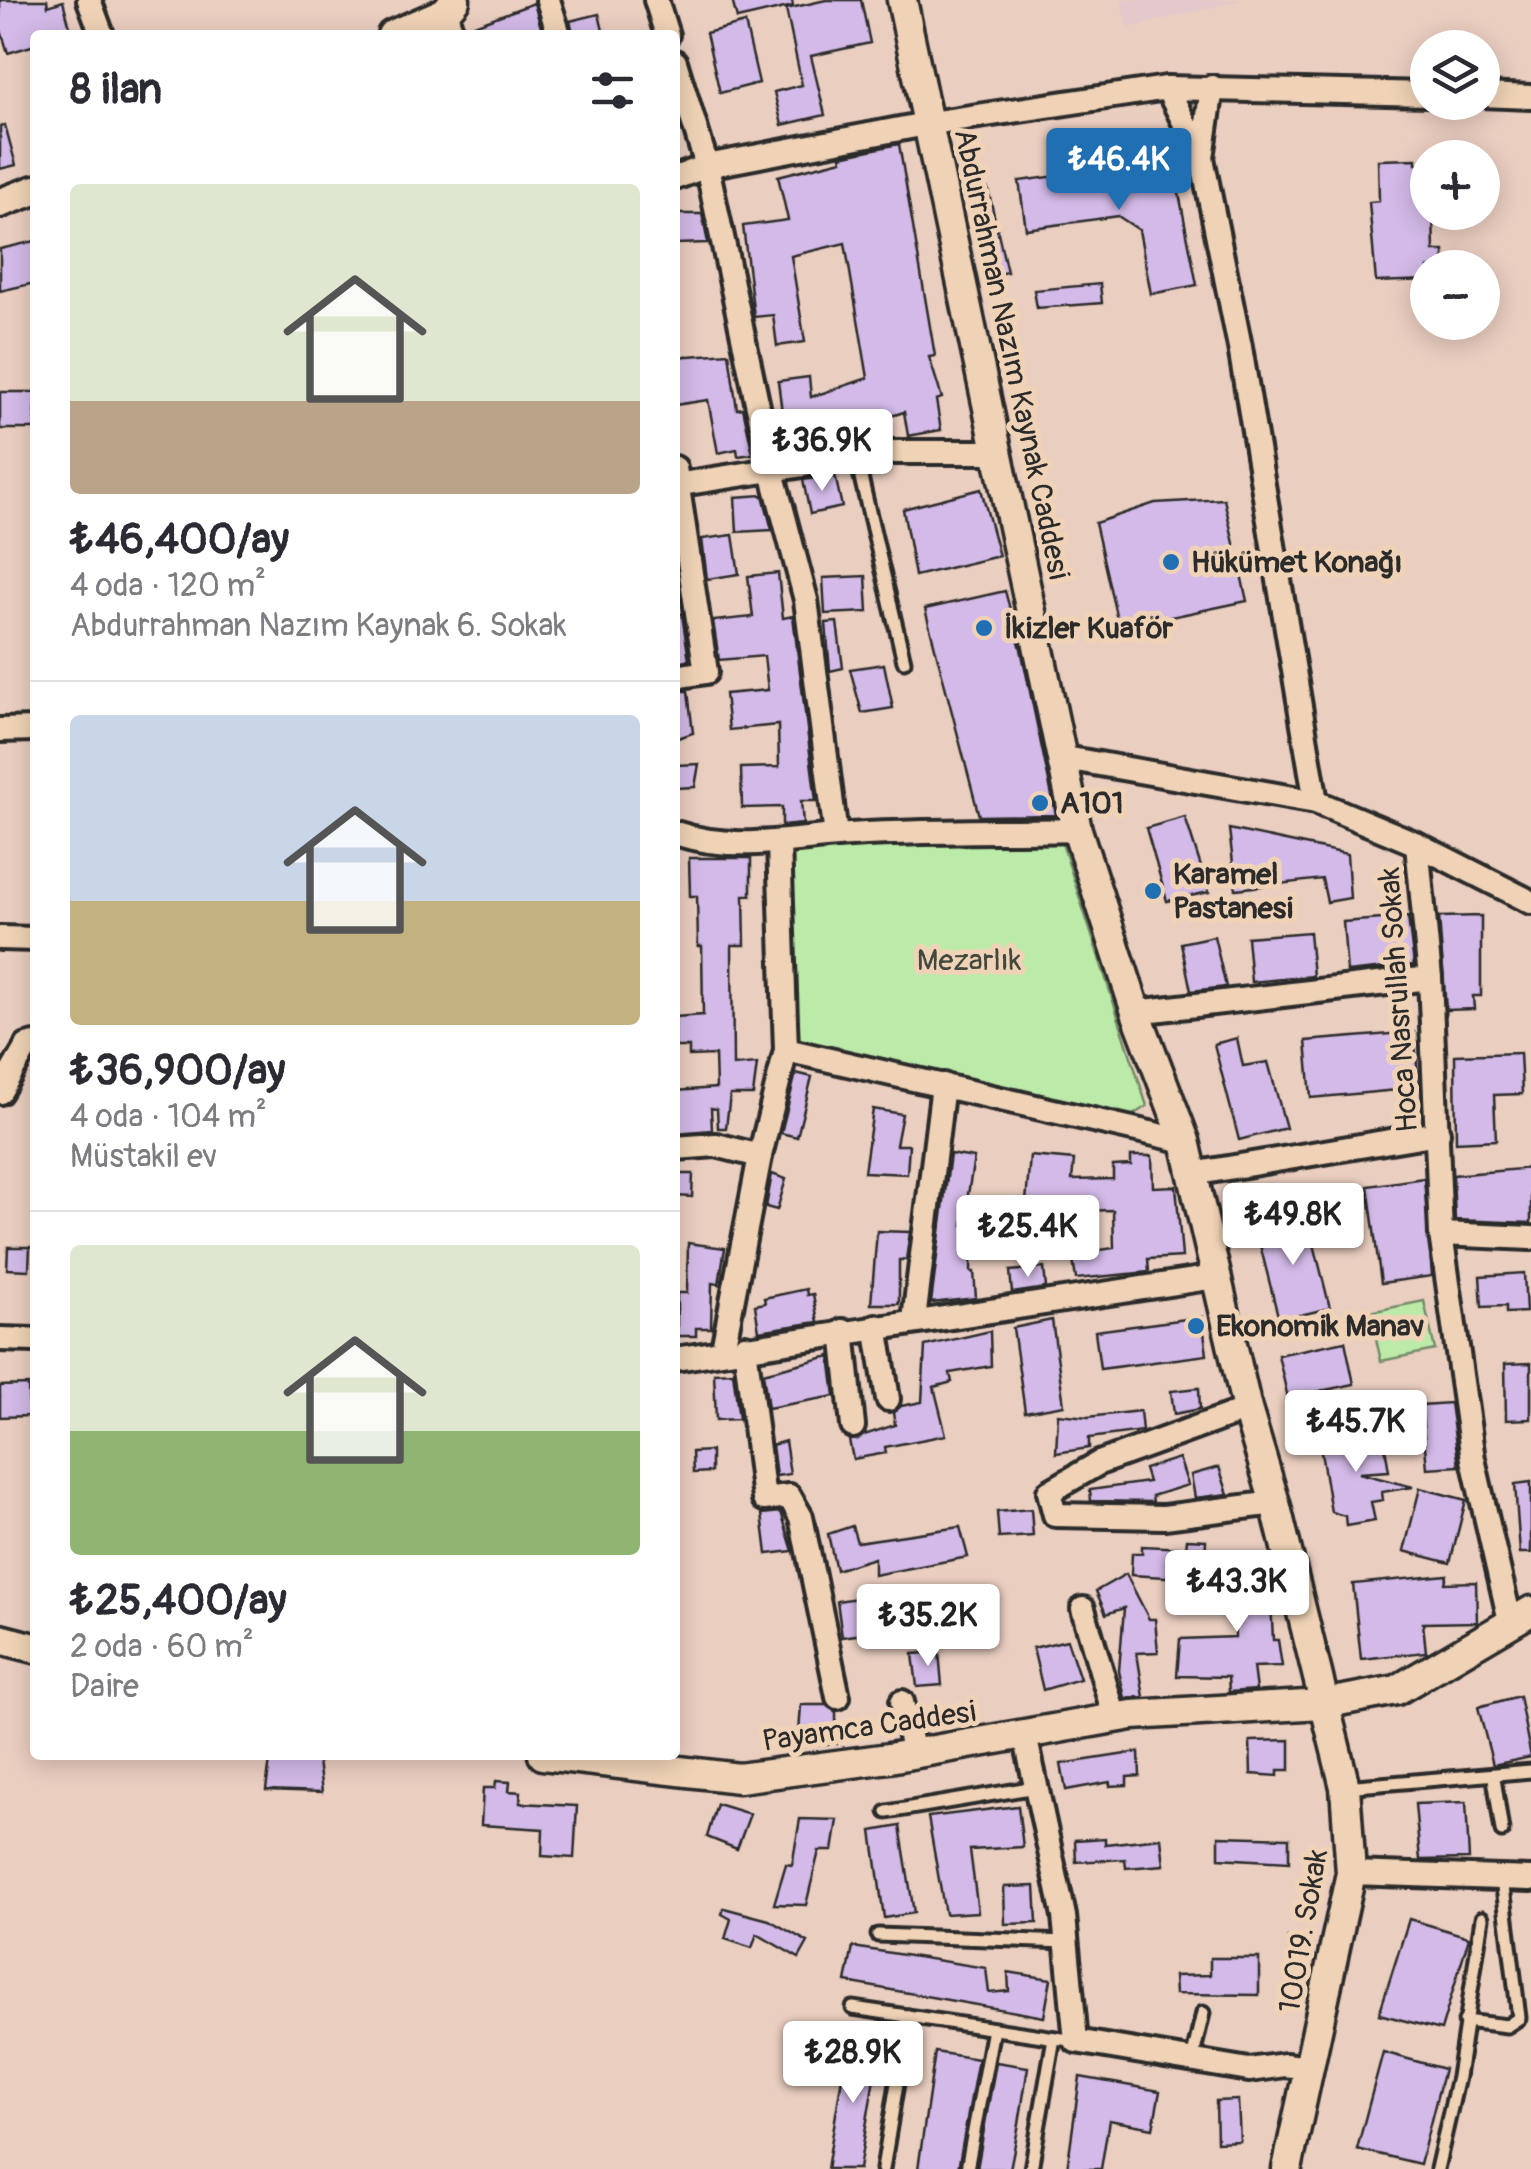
<!DOCTYPE html>
<html lang="tr">
<head>
<meta charset="utf-8">
<style>
	body { margin:0; font-family:Pangolin,sans-serif; background:#f7f7f7; color:#2b2b33; height:100vh; display:flex; flex-direction:column; font-size:38px; white-space:nowrap }
	* { box-sizing:border-box; margin:0 }
	p { font-size:32px; color:#7c7c81 }
	.icon { flex:none; width:55px; height:55px; fill:none; stroke:currentColor; stroke-width:2; stroke-linecap:round; stroke-linejoin:round }
	.map { position:relative; flex:1; overflow:hidden }
	.side { position:absolute; left:30px; top:30px; width:650px; height:1730px; display:flex; flex-direction:column; background:#fff; border-radius:10px; box-shadow:0 5px 25px #0003 }
	.side>* { flex:none }
	.tools { position:absolute; left:1410px; top:30px; display:grid; gap:20px }
	.tools a { display:grid; place-items:center; width:90px; height:90px; border-radius:50%; background:#fff; box-shadow:0 5px 25px #0003; font-size:50px }
	.price { position:absolute; translate:-50% -85px; padding:0 22px; border-radius:10px; background:#fff; color:#222; font-size:32px; line-height:65px; filter:drop-shadow(0 2px 5px #0008) }
	.price::after { content:''; position:absolute; left:50%; top:60px; width:30px; height:22px; margin-left:-15px; background:inherit; clip-path:polygon(0 0,100% 0,50% 100%) }
	.price.current { background:#1f6fb2; color:#fff }
	ul { padding:0; list-style:none }
	li { display:grid; align-content:center; gap:20px; height:530px; padding:0 40px }
	li+li { border-top:2px solid #e1e1e2 }
	li span { display:grid; place-items:center; height:310px; border-radius:10px; color:#555 }
	li>.icon { margin-inline-start:auto }
	span .icon { width:180px; height:180px; fill:#fffc; stroke-width:1 }
	li b { font-size:42px }
	h2 { display:flex; justify-content:space-between; align-items:center; height:120px; padding:0 40px; font-size:42px }
	.map>svg:first-child { display:block }
	.built { fill:#e3c8cc }
	.green { fill:#bceba9; stroke:#748b6a; stroke-width:2.5 }
	.building { fill:#d3bae8; stroke:#2b2b2b; stroke-width:2.5 }
	.lines { fill:none; stroke-linecap:round; stroke-linejoin:round }
	.service-casing { stroke:#2b2b2b; stroke-width:19 }
	.minor-casing { stroke:#2b2b2b; stroke-width:30 }
	.tertiary-casing { stroke:#2b2b2b; stroke-width:35 }
	.service { stroke:#f0d3b6; stroke-width:11 }
	.minor { stroke:#f0d3b6; stroke-width:22 }
	.tertiary { stroke:#f0d3b6; stroke-width:28 }
	.poi-dot { fill:#1f6fb2; stroke:#f0d3b6; stroke-width:4 }
	.labels { text-anchor:middle; stroke-width:10; stroke-linejoin:round; paint-order:stroke }
	.street-label { font-size:30px; fill:#2b2b2b; stroke:#f0d3b6 }
	.poi-label { font-size:30px; font-weight:bold; fill:#2b2b2b; stroke:#f0d3b6; text-anchor:start }
	.park-label { font-size:30px; fill:#41483e; stroke:#f0d3b6 }
</style>
</head>
<body>
<div class="map">
<svg width="1531" height="2169" viewBox="0 0 1531 2169">
	<rect width="100%" height="100%" fill="#eacec0"/>
	<filter id="ink" filterUnits="userSpaceOnUse"><feTurbulence type="fractalNoise" baseFrequency=".01" numOctaves="2"/><feDisplacementMap in="SourceGraphic" scale="20" xChannelSelector="R" yChannelSelector="G"/><feConvolveMatrix kernelMatrix="1 2 1 2 8 2 1 2 1" color-interpolation-filters="sRGB"/></filter>
	<g filter="url(#ink)">
		<path class="built" d="M1121 0H1241L1127 28Z"/>
		<g class="green">
			<path d="M1060 837 1147 1106 1128 1118 786 1050 779 844Z"/>
			<path d="M1424 1301 1435 1350 1381 1361 1370 1312Z"/>
		</g>
		<g class="building">
			<path d="M0 0H47L48 6 63 1 72 35H35V45L8 53 0 27Z"/>
			<path d="M732 0H792L793 6 737 19Z"/>
			<path d="M826 0H861L870 43 811 56 825 115 782 125 774 92 802 85 786 9Z"/>
			<path d="M534 3 543 35H468L466 28Z"/>
			<path d="M599 14 604 35H574L570 21Z"/>
			<path d="M745 23 759 83 720 93 706 33Z"/>
			<path d="M5 125 16 165 0 169V126Z"/>
			<path d="M899 144 935 356 929 357 942 398 936 400 941 430 908 436 904 412 817 440 786 444 778 381 809 377 811 397 868 378 845 243 791 256 805 342 777 346 773 315 754 317 743 226 788 220 778 176 842 160 841 156Z"/>
			<path d="M1416 159V164L1428 163V212H1433L1434 251H1444V268H1428V280L1376 282 1369 202 1379 201 1378 160Z"/>
			<path d="M1143 161 1178 188 1197 285 1151 294 1139 230 1118 216 1026 229 1019 181 1058 176 1057 168 1092 163 1098 170Z"/>
			<path d="M988 189 1007 272 987 276 968 193Z"/>
			<path d="M675 214H702L708 243 675 244Z"/>
			<path d="M35 241V283L0 291V249Z"/>
			<path d="M1100 284 1102 303 1037 308 1034 290Z"/>
			<path d="M729 353 737 409 743 408 753 454 738 456 737 449 718 453 708 400 675 405V357Z"/>
			<rect x="0" y="392" width="35" height="37"/>
			<path d="M835 475 842 507 810 514 803 480Z"/>
			<path d="M981 489 999 556 915 576 903 509Z"/>
			<path d="M763 495 772 530 737 532 735 497Z"/>
			<path d="M1224 499 1247 601 1119 628 1095 523 1155 503Z"/>
			<path d="M733 535 739 574 707 579 702 539Z"/>
			<path d="M778 573 783 618 793 616 816 801H801L803 824 782 826V807L742 808 741 768 779 767 778 725 729 730 725 694 768 690 764 656 719 660 713 621 753 617 748 576Z"/>
			<path d="M866 576 868 612 825 614 823 578Z"/>
			<path d="M1005 591 1021 649 1056 815 979 816 925 609Z"/>
			<path d="M675 614H682L689 660 675 662Z"/>
			<path d="M837 622 843 668 830 671 826 623Z"/>
			<path d="M884 664 893 708 862 713 850 669Z"/>
			<path d="M682 691H688L693 733 675 739V692Z"/>
			<path d="M699 764 695 787 675 788V765Z"/>
			<path d="M1185 817 1209 892 1167 901 1146 828Z"/>
			<path d="M1229 829 1347 854 1350 898 1327 902 1322 879 1236 889Z"/>
			<path d="M689 858H751V895H744L745 945H732L733 1066 757 1064 753 1095H730L726 1128H718L717 1109 711 1108 712 1130 675 1133V1091L716 1088 715 1055 689 1056V1047H675V1017L703 1015 702 946H698L697 896H690Z"/>
			<path d="M1481 916V996H1473L1474 1009 1446 1010 1439 917Z"/>
			<path d="M1408 917 1414 965 1347 972 1343 922Z"/>
			<path d="M1309 932 1313 976 1251 982 1247 937Z"/>
			<path d="M1214 936 1226 987 1191 991 1181 943Z"/>
			<path d="M1414 1032 1419 1088 1311 1098 1306 1041Z"/>
			<path d="M1237 1038 1243 1066 1268 1062 1286 1128 1239 1140 1214 1044Z"/>
			<path d="M1520 1053 1522 1094 1494 1095 1496 1140 1456 1142 1455 1055Z"/>
			<path d="M796 1073 812 1077 797 1137 781 1133Z"/>
			<path d="M873 1109 902 1114 896 1145H909L907 1174 864 1172Z"/>
			<path d="M950 1154 974 1158 963 1225H972L971 1272H974L976 1298 931 1303Z"/>
			<path d="M1030 1156 1074 1160 1072 1180 1113 1179V1166L1131 1165V1156H1152L1153 1187 1176 1186 1182 1257 1148 1259 1149 1272 1076 1279 1072 1254 1114 1248 1113 1210 1078 1211 1026 1202Z"/>
			<path d="M1531 1168V1223L1455 1220 1453 1175Z"/>
			<path d="M675 1174H693L692 1197 675 1196Z"/>
			<path d="M772 1174 786 1179 777 1210 766 1207Z"/>
			<path d="M1424 1178 1432 1276 1381 1283 1368 1186Z"/>
			<path d="M1307 1216 1330 1308 1279 1320 1256 1229Z"/>
			<path d="M877 1231 910 1232 906 1260H899V1304H871Z"/>
			<path d="M688 1243 725 1248 719 1284 712 1283 711 1328H696V1336H677V1293H687Z"/>
			<path d="M8 1247H30L29 1270 7 1269Z"/>
			<path d="M1044 1268 1046 1288 1012 1293 1010 1271Z"/>
			<path d="M1524 1273 1526 1312 1506 1313V1306L1482 1307 1480 1276Z"/>
			<path d="M806 1289 807 1295 813 1294 818 1322 759 1331 755 1305 765 1303 764 1298Z"/>
			<path d="M1202 1317 1207 1355 1100 1369 1095 1331Z"/>
			<path d="M1052 1320 1064 1405 1025 1412 1013 1328Z"/>
			<path d="M990 1331 991 1366 950 1373 952 1382 934 1387 946 1435 885 1447 886 1453 853 1459 849 1440 895 1425 893 1413 901 1406 922 1402 925 1346Z"/>
			<path d="M1345 1341 1354 1384 1288 1398 1278 1355Z"/>
			<path d="M830 1356 835 1396 768 1408 763 1373Z"/>
			<path d="M1531 1363V1419L1506 1420 1505 1364Z"/>
			<path d="M733 1372 739 1419 716 1420 714 1373Z"/>
			<path d="M28 1385 29 1416 0 1417V1386Z"/>
			<path d="M1199 1388 1200 1409 1174 1414 1171 1391Z"/>
			<path d="M1450 1403 1459 1466 1427 1468 1421 1405Z"/>
			<path d="M1140 1411 1142 1431 1089 1438V1448L1056 1453 1058 1414 1088 1417Z"/>
			<path d="M1354 1427 1356 1440 1383 1435 1389 1471 1359 1473 1413 1487 1382 1492 1383 1500 1371 1502 1375 1521 1346 1526 1345 1516 1331 1512 1320 1446 1336 1443 1334 1430Z"/>
			<path d="M785 1441 790 1474 776 1476 772 1445Z"/>
			<path d="M711 1451V1472L693 1473 692 1452Z"/>
			<path d="M1179 1458 1188 1485 1152 1496 1153 1502 1091 1501 1090 1490 1148 1482 1144 1469Z"/>
			<path d="M1219 1467 1228 1494 1195 1498 1191 1475Z"/>
			<path d="M1531 1482V1553H1520L1515 1484Z"/>
			<path d="M1420 1488 1466 1500 1450 1563 1404 1551Z"/>
			<path d="M1031 1509 1033 1536 999 1538 997 1512Z"/>
			<path d="M781 1512 793 1551 767 1554 762 1514Z"/>
			<path d="M852 1526 857 1542 960 1527 968 1557 874 1575V1558L836 1570 828 1534Z"/>
			<path d="M1187 1539 1206 1540 1205 1565 1182 1564V1578L1131 1575 1132 1553H1142V1546L1186 1548Z"/>
			<path d="M1232 1561H1266V1600H1271L1273 1640H1278L1282 1666 1253 1667 1256 1690 1229 1692 1228 1677 1177 1676 1180 1639 1235 1637Z"/>
			<path d="M1126 1574 1149 1619H1155L1158 1652 1137 1653 1144 1697 1125 1698 1119 1671 1124 1608 1106 1614 1096 1591Z"/>
			<path d="M1447 1575 1445 1583 1476 1582 1477 1622 1423 1623 1426 1652 1361 1659 1353 1584Z"/>
			<path d="M871 1596 877 1632 842 1637 837 1601Z"/>
			<path d="M1067 1640 1080 1679 1043 1690 1033 1648Z"/>
			<path d="M939 1652 942 1685 917 1687 913 1654Z"/>
			<path d="M1519 1696 1531 1757 1493 1765 1478 1707Z"/>
			<path d="M801 1705H826L836 1712V1743L798 1747Z"/>
			<path d="M1290 1740V1770H1278V1776L1251 1774 1250 1741Z"/>
			<path d="M1139 1752 1140 1776 1127 1777V1785L1110 1786V1782L1066 1790 1061 1764Z"/>
			<path d="M270 1760 318 1761 322 1792 266 1790Z"/>
			<path d="M496 1781 510 1782 509 1791 521 1792 520 1803 577 1806 574 1858 542 1856 543 1829 481 1825 483 1788H495Z"/>
			<path d="M1466 1802 1469 1859 1420 1860 1415 1804Z"/>
			<path d="M717 1804 750 1814 737 1849 707 1837Z"/>
			<path d="M1018 1806 1023 1847 970 1850 978 1912 945 1914 928 1817Z"/>
			<path d="M800 1819 838 1820 833 1851H819L806 1905 774 1904 786 1864 792 1865Z"/>
			<path d="M900 1826 914 1913 884 1918 872 1831Z"/>
			<path d="M1219 1836 1289 1838V1862L1219 1858Z"/>
			<path d="M1105 1838V1844L1161 1838 1164 1865 1126 1868 1125 1859 1076 1862 1075 1840Z"/>
			<path d="M1035 1886 1037 1923 1005 1924 1004 1887Z"/>
			<path d="M724 1908 769 1920 808 1942 799 1958 757 1934 752 1948 725 1939 731 1919 722 1914Z"/>
			<path d="M1409 1919 1469 1937 1441 2030 1379 2014Z"/>
			<rect x="1288" y="1938" width="14" height="23"/>
			<path d="M853 1947 986 1968 989 1993 1009 1991 1008 1972 1051 1979 1044 2017 846 1982Z"/>
			<path d="M1210 1958H1259V1995L1175 1994 1174 1976 1210 1975Z"/>
			<path d="M848 2040 879 2045 871 2097 859 2169H827Z"/>
			<path d="M935 2052 978 2059 958 2169H918Z"/>
			<path d="M1383 2052 1444 2069 1420 2164 1357 2149Z"/>
			<path d="M996 2062 1028 2067 1019 2124 1010 2169H977Z"/>
			<path d="M1080 2077 1160 2091 1153 2128 1109 2120 1101 2169H1067Z"/>
			<path d="M1238 2100 1240 2141 1217 2142 1216 2101Z"/>
		</g>
		<g class="lines">
			<defs>
				<g id="service">
					<path d="M856 456 904 661"/>
					<path d="M1494 1778 1502 1831"/>
					<path d="M1345 1787 1531 1771"/>
					<path d="M887 1812 1036 1787"/>
					<path d="M878 1935 1067 1942"/>
					<path d="M853 2008 1076 2041"/>
					<path d="M1465 2021 1507 2026 1519 2018 1502 1879"/>
					<path d="M1192 2060 1203 2013"/>
					<path d="M883 2169 908 2016"/>
					<path d="M967 2169 993 2029"/>
					<path d="M1031 2169 1054 2038"/>
					<path d="M1437 2169 1458 2077 1482 1918"/>
				</g>
				<g id="minor">
					<path d="M89 0 102 35"/>
					<path d="M548 0 559 35"/>
					<path d="M656 0 667 35"/>
					<path d="M445 12 453 35"/>
					<path d="M675 62 707 166 771 468 806 600 836 836"/>
					<path d="M1167 88 1202 158 1240 347 1316 802"/>
					<path d="M1482 95 1531 97"/>
					<path d="M1202 158 1212 87"/>
					<path d="M675 178 707 166 931 123 1167 88 1428 94"/>
					<path d="M675 468 706 672 675 677"/>
					<path d="M675 485 886 452H983L995 447"/>
					<path d="M0 730 35 729"/>
					<path d="M1065 758 1316 802 1417 844 1531 902"/>
					<path d="M675 833C730 851 780 841 836 836 916 830 997 832 1077 830"/>
					<path d="M1417 844 1430 978 1441 1234 1473 1459 1511 1625"/>
					<path d="M0 938 35 939"/>
					<path d="M1136 1012 1430 978"/>
					<path d="M786 1050 1185 1141"/>
					<path d="M0 1092 27 1046 35 1044"/>
					<path d="M675 1148 716 1145 760 1156"/>
					<path d="M1192 1174 1438 1133"/>
					<path d="M1441 1234 1531 1238"/>
					<path d="M914 1320 943 1085"/>
					<path d="M876 1326 888 1399"/>
					<path d="M843 1331 853 1426"/>
					<path d="M0 1339 35 1340"/>
					<path d="M745 1346 764 1499 789 1496 801 1517 838 1697"/>
					<path d="M723 1349 760 1156 786 1050 779 844"/>
					<path d="M675 1359 1215 1277"/>
					<path d="M1247 1409 1099 1463 1049 1492 1055 1515 1164 1517 1275 1503"/>
					<path d="M1083 1609 1115 1718"/>
					<path d="M902 1702 914 1753"/>
					<path d="M1025 1735 1064 1916 1076 2041 1249 2070 1285 2065 1310 2068"/>
					<path d="M1351 1873 1531 1879"/>
				</g>
				<g id="tertiary">
					<path d="M902 0 1077 830 1136 1012 1185 1141 1247 1409 1275 1503 1345 1787 1351 1873 1287 2169"/>
					<path d="M392 35 445 12 455 0"/>
					<path d="M0 203 35 190"/>
					<path d="M0 1639 35 1648"/>
					<path d="M543 1755 739 1778 889 1758 1132 1715 1323 1704 1397 1690 1531 1611"/>
				</g>
			</defs>
			<use href="#service" class="service-casing"/>
			<use href="#minor" class="minor-casing"/>
			<use href="#tertiary" class="tertiary-casing"/>
			<use href="#service" class="service"/>
			<use href="#minor" class="minor"/>
			<use href="#tertiary" class="tertiary"/>
		</g>
	</g>
	<g class="poi-dot">
		<circle cx="1171" cy="562" r="10"/>
		<circle cx="984" cy="628" r="10"/>
		<circle cx="1040" cy="803" r="10"/>
		<circle cx="1153" cy="891" r="10"/>
		<circle cx="1196" cy="1326" r="10"/>
	</g>
	<g class="labels">
		<g class="street-label">
			<text transform="translate(1012 354) rotate(78)" y="10">Abdurrahman Nazım Kaynak Caddesi</text>
			<text transform="translate(1398 1000) rotate(-94)" y="10">Hoca Nasrullah Sokak</text>
			<text transform="translate(869 1726) rotate(-8)" y="10">Payamca Caddesi</text>
			<text transform="translate(1303 1931) rotate(-80)" y="10">10019. Sokak</text>
		</g>
		<g class="poi-label">
			<text x="1191" y="572">Hükümet Konağı</text>
			<text x="1004" y="638">İkizler Kuaför</text>
			<text x="1060" y="813">A101</text>
			<text x="1173" y="884">Karamel<tspan x="1173" dy="34">Pastanesi</tspan></text>
			<text x="1216" y="1336">Ekonomik Manav</text>
		</g>
		<g class="park-label">
			<text x="969" y="970">Mezarlık</text>
		</g>
	</g>
</svg>
<div class="tools">
<a><svg class="icon" aria-label="layers" viewBox="0 0 24 24"><path d="M12 4l9 5-9 5-9-5zM3 14l9 5 9-5"/></svg></a>
<a>+</a>
<a>−</a>
</div>
<b class="price current" style="left:1119px;top:213px">₺46.4K</b>
<b class="price" style="left:822px;top:494px">₺36.9K</b>
<b class="price" style="left:1293px;top:1268px">₺49.8K</b>
<b class="price" style="left:1028px;top:1280px">₺25.4K</b>
<b class="price" style="left:1356px;top:1475px">₺45.7K</b>
<b class="price" style="left:1237px;top:1635px">₺43.3K</b>
<b class="price" style="left:928px;top:1669px">₺35.2K</b>
<b class="price" style="left:853px;top:2106px">₺28.9K</b>
<section class="side">
<h2>8 ilan<svg class="icon" aria-label="filters" viewBox="0 0 24 24"><path d="M4 7h16M4 17h16"/><circle cx="9" cy="7" r="2"/><circle cx="15" cy="17" r="2"/></svg></h2>
<ul>
<li><span style="background:linear-gradient(#dfe7d0 70%,#b9a48a 0)"><svg class="icon" aria-label="home" viewBox="0 0 24 24"><path d="M3 11l9-7 9 7M6 9v11h12V9"/></svg></span><div><b>₺46,400/ay</b><p>4 oda · 120 m²</p><p>Abdurrahman Nazım Kaynak 6. Sokak</p></div></li>
<li><span style="background:linear-gradient(#c9d6e8 60%,#c2b280 0)"><svg class="icon" aria-label="home" viewBox="0 0 24 24"><path d="M3 11l9-7 9 7M6 9v11h12V9"/></svg></span><div><b>₺36,900/ay</b><p>4 oda · 104 m²</p><p>Müstakil ev</p></div></li>
<li><span style="background:linear-gradient(#dfe7d0 60%,#8fb573 0)"><svg class="icon" aria-label="home" viewBox="0 0 24 24"><path d="M3 11l9-7 9 7M6 9v11h12V9"/></svg></span><div><b>₺25,400/ay</b><p>2 oda · 60 m²</p><p>Daire</p></div></li>
</ul>
</section>
</div>
</body>
</html>
